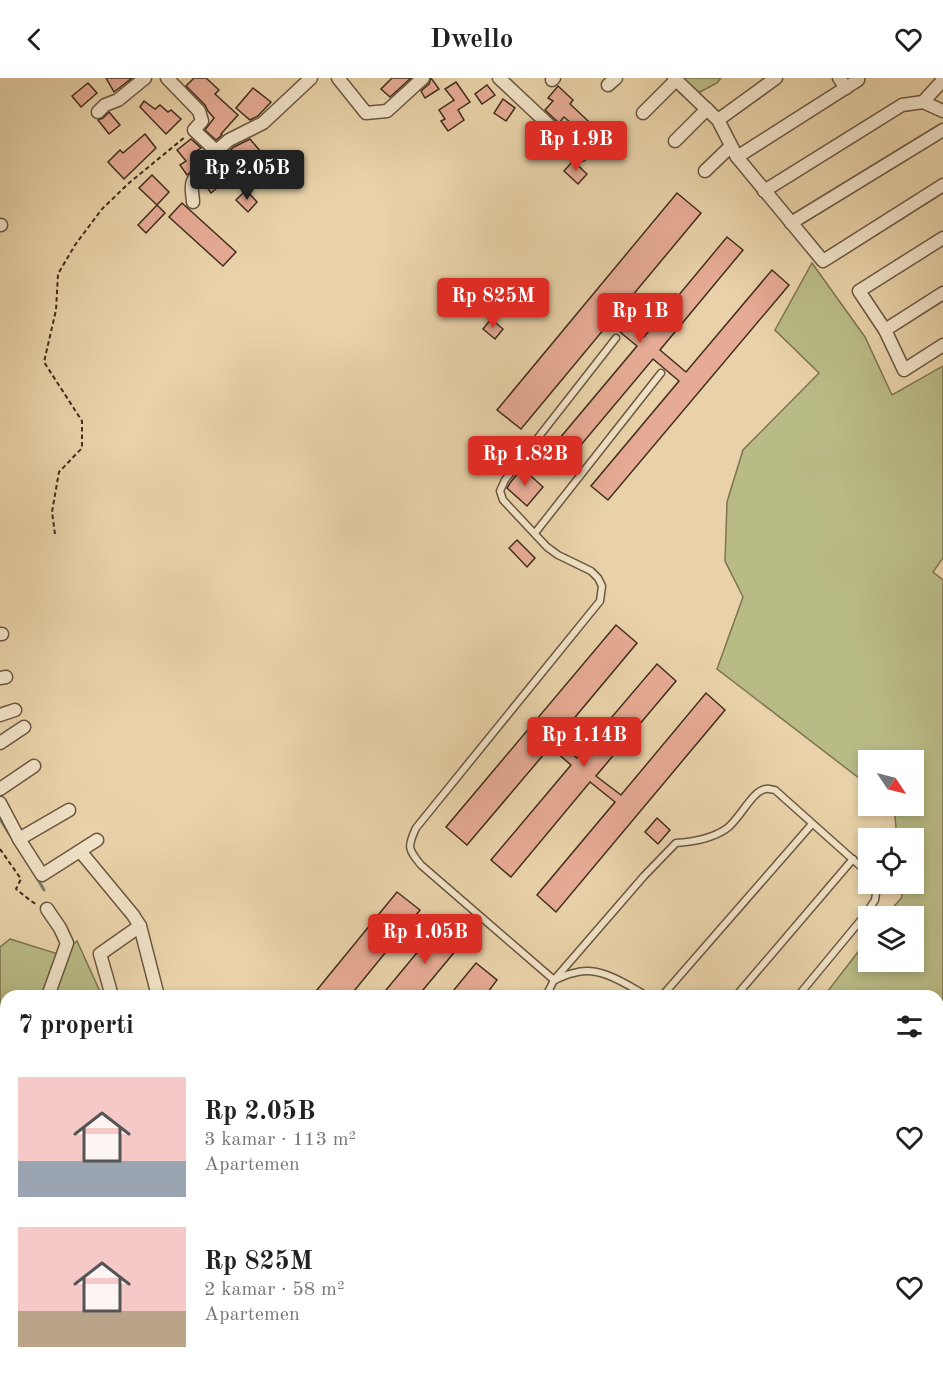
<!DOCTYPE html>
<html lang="id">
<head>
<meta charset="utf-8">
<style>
	body { margin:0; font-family:"Old Standard TT",serif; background:#f2f2f2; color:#202124; height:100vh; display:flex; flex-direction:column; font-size:22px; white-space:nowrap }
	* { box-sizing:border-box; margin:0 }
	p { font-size:20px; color:#757577 }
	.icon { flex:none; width:33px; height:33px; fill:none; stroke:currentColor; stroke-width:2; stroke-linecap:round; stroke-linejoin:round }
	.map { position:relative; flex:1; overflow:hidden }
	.details { position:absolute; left:0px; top:912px; width:944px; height:386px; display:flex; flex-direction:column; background:#fff; border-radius:18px 18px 0 0; box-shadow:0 3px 9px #0003 }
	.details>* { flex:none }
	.needle { width:39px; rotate:125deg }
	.fabs { position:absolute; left:858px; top:672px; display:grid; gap:12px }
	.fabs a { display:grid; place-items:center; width:66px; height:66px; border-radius:0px; background:#fff; box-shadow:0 3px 9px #0003; font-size:30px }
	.price { position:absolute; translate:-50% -51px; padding:0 14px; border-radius:6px; background:#d93025; color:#fff; font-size:20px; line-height:39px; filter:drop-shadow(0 2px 3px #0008) }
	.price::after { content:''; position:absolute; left:50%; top:36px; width:18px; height:14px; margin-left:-9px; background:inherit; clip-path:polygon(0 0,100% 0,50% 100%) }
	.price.selected { background:#222; color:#fff }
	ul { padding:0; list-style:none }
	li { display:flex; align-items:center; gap:18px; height:150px; padding:0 18px }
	li span { display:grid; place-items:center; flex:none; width:168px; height:120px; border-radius:0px; color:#555 }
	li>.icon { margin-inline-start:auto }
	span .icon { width:72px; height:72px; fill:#fffc; stroke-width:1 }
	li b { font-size:26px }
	h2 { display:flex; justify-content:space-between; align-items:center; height:72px; padding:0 18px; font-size:26px }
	header { display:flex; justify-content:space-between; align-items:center; height:78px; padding:0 18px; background:#fff; font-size:27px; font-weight:600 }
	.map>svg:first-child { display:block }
	.green { fill:#b9bb86; stroke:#7d7452; stroke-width:1.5 }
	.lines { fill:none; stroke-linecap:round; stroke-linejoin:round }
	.stream { stroke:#758170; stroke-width:3 }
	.building { fill:#e6ab94; stroke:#412e1d; stroke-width:1.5 }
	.lane-casing { stroke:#6b5740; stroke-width:9 }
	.street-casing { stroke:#6b5740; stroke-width:15 }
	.path { stroke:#412e1d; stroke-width:2; stroke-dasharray:4.5 3; stroke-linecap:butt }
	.lane { stroke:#f1e2c7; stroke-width:6 }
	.street { stroke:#f1e2c7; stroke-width:12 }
</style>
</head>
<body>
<header><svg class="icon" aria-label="back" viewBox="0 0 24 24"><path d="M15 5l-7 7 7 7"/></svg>Dwello<svg class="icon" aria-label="heart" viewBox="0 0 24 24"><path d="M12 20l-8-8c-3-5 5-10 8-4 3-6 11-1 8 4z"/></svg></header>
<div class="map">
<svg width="943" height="1297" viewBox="0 0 943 1297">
	<rect width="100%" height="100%" fill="#e9d2a9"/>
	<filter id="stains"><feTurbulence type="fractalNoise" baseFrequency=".00333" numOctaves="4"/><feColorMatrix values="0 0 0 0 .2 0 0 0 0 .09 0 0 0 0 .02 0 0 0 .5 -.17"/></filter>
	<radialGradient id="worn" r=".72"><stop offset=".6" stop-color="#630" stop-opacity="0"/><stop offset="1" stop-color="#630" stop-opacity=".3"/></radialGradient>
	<g class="green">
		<path d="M675 0H721L717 5 687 21 670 5Z"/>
		<path d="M812 185 865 259 892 317 943 288V480L933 494 943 502V1297H657L652 1292H938V918H824L868 861V884H914V838H886L902 819 901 806H914V760H897L894 728H914V682H868V707L717 591 743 519 725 483 727 424 743 372 819 295 775 252Z"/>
		<path d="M10 861 61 877 77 863 102 918H6V972L0 977V869Z"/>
		<path d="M147 1292H356L364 1297H153Z"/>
	</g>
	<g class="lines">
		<g class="stream">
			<path d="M0 741 10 757"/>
			<path d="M36 798 44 812"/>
		</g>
	</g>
	<g class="building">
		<path d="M106 0H132L114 14Z"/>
		<path d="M194 0H206L219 12 215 16 238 37 221 56 222 57 216 62 205 52 214 40 208 33 205 27 186 8Z"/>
		<path d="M392 0H411L390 19 381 11Z"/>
		<path d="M431 0 439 11 425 20 421 13 429 6Z"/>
		<path d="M456 4 470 24 458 32 464 42 448 53 441 43 445 41 439 32 454 22 445 11Z"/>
		<path d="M88 5 97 15 81 29 72 18Z"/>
		<path d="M487 7 495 17 482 26 475 16Z"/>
		<path d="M558 8 573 22 570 26 602 56 587 71 573 59 579 52 564 39 559 45 545 32 553 23 548 20Z"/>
		<path d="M253 10 271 24 258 38 250 42 236 30Z"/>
		<path d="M503 21 515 30 506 43 494 35Z"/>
		<path d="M144 23 155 31 160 27 168 34 171 32 181 41 166 56 140 29Z"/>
		<path d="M109 34 120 47 109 56 98 42 103 40Z"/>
		<path d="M537 47 549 58 539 68 528 55Z"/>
		<path d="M145 56 156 70 124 101 108 84 120 72 123 75Z"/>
		<path d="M191 61 201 70 195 74 203 84 187 97 180 87 186 83 177 72Z"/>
		<path d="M250 61 261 74 252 82 250 80 240 88 238 85 226 97 229 100 211 115 203 104 219 92 225 83V77L234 69Z"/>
		<path d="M573 83 587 96 578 106 564 93Z"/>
		<path d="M152 97 169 114 157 127 139 110Z"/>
		<path d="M246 112 257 124 248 134 236 122Z"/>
		<path d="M677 115 701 135 617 236 644 259 727 159 743 172 660 272 686 294 772 192 789 207 608 422 591 408 679 303 653 281 565 386 549 373 637 268 609 245 521 351 497 332Z"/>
		<path d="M182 125 236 174 223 188 169 139Z"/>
		<path d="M157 127 165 135 146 155 138 147Z"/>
		<path d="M491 241 503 251 495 261 483 251Z"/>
		<path d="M522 390 543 409 527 428 507 410 510 405Z"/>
		<path d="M517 462 535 480 527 489 509 470Z"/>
		<path d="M616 547 637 565 556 662 577 680 657 586 676 603 596 698 621 717 706 615 725 632 556 834 537 817 615 724 590 704 511 799 491 782 571 687 550 669 467 767 446 749Z"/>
		<path d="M657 740 670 752 658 766 645 754Z"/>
		<path d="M397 814 420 832 350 918H312Z"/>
		<path d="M440 847 462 865 418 918H381Z"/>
		<path d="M476 885 497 902 485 918H449Z"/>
	</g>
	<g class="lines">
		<defs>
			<g id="lane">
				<path d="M535 455 661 295"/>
				<path d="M554 902 421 787C408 771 407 769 416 750L600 523 602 508 598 500 591 493 558 477 547 469 503 422 500 413 505 402 616 260"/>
				<path d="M555 902C561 899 568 896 574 895 599 887 626 906 647 918"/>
				<path d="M546 918 554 902 644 798 676 765C693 764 711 761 726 751 739 743 752 712 766 711 769 710 772 712 775 712L868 795"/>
				<path d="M662 918 812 746"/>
				<path d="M736 918 853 781"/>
				<path d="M798 918 865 837 875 822 877 809 875 806"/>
				<path d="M485 1292 493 1297"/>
				<path d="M607 1292 612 1297"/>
				<path d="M565 1297 571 1292"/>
			</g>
			<g id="street">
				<path d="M167 0 199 33 202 43 194 52 216 73"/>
				<path d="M338 0 366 35 387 33 423 0"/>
				<path d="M499 0 581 77"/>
				<path d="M674 0 718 42 737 79 823 183 943 107"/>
				<path d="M839 0 846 10"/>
				<path d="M552 2 554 0"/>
				<path d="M608 7 616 0"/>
				<path d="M923 24 943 2"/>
				<path d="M98 34 105 27 118 22 145 0"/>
				<path d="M643 35 676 2"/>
				<path d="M718 42 776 0"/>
				<path d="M675 63 707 31"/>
				<path d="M737 79 858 2"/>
				<path d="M705 93 731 68"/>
				<path d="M764 113 902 27 923 24 943 33"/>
				<path d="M193 124C193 118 190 109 193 103 200 91 220 90 216 73L229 62 263 45 311 0"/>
				<path d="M791 145 943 52"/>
				<path d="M0 147H1"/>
				<path d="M943 160 859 213 885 252 904 292 943 267"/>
				<path d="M885 252 943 215"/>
				<path d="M0 556H2"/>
				<path d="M0 600 6 599"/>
				<path d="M0 637 15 632"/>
				<path d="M0 665 24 649"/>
				<path d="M0 711 34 688"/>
				<path d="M0 725 19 761 42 797 97 762"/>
				<path d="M19 761 69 732"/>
				<path d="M80 773 133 837 140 848 158 918"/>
				<path d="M47 831 60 850 67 865 48 918"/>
				<path d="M112 918 100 876 140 848"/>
				<path d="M0 1004 6 995"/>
				<path d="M0 1051 6 1066"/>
				<path d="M0 1217 6 1211"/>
				<path d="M127 1292 133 1297"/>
				<path d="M0 1295 2 1297"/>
			</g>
		</defs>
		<use href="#lane" class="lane-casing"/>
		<use href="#street" class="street-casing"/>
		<g class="path">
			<path d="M55 456 52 434 59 394 82 370V343L44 284 56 232 58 196 75 167 102 131 129 105 185 59"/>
			<path d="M0 771 21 801 16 811 31 823 36 826"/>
		</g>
		<use href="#lane" class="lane"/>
		<use href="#street" class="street"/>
	</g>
	<rect width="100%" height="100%" filter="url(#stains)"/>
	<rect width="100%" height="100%" fill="url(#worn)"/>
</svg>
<div class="fabs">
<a><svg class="needle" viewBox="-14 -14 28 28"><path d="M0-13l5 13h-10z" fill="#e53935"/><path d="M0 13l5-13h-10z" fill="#757577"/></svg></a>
<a><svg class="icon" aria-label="locate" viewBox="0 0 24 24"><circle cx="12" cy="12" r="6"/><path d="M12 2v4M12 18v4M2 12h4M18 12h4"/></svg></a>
<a><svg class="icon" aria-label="layers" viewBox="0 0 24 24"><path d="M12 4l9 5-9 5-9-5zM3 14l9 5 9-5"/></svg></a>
</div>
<b class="price" style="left:576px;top:94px">Rp 1.9B</b>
<b class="price selected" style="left:247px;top:123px">Rp 2.05B</b>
<b class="price" style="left:493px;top:251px">Rp 825M</b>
<b class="price" style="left:640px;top:266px">Rp 1B</b>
<b class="price" style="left:525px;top:409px">Rp 1.82B</b>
<b class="price" style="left:584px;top:690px">Rp 1.14B</b>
<b class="price" style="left:425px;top:887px">Rp 1.05B</b>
<section class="details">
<h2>7 properti<svg class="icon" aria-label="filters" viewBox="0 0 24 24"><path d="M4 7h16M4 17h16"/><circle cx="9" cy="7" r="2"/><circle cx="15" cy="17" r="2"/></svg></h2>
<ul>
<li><span style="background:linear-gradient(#f6c9c9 70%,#9aa5b1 0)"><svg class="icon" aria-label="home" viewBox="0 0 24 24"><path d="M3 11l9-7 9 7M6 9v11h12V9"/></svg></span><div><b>Rp 2.05B</b><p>3 kamar · 113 m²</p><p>Apartemen</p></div><svg class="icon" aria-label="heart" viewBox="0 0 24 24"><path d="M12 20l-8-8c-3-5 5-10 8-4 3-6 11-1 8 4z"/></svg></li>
<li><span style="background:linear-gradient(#f6c9c9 70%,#b9a48a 0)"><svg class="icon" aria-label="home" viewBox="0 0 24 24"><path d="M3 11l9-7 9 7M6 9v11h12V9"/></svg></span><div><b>Rp 825M</b><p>2 kamar · 58 m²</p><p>Apartemen</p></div><svg class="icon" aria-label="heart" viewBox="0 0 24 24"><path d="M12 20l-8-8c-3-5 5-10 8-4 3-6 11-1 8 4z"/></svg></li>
</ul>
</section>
</div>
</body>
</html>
